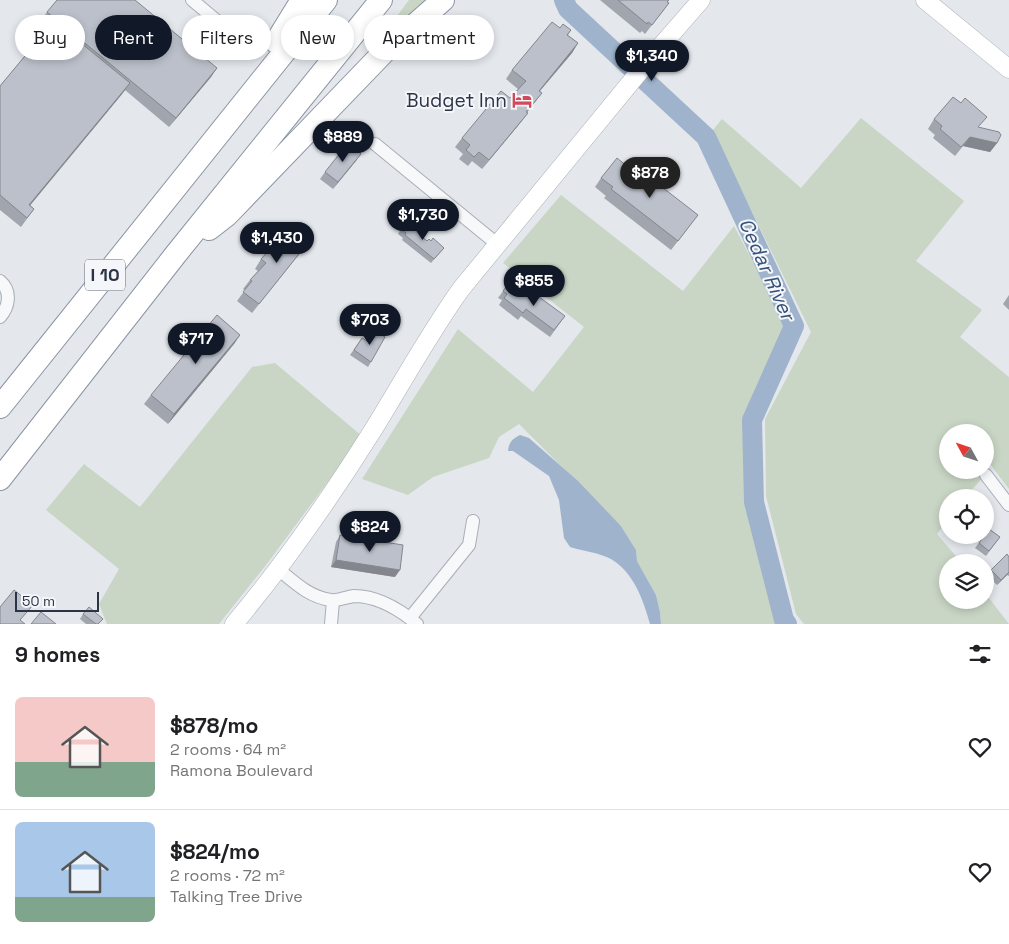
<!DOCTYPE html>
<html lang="en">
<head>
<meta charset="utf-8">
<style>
	body { margin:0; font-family:"Space Grotesk",sans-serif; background:#f2f2f2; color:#202124; height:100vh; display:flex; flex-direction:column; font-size:19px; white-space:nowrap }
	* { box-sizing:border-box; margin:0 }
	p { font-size:16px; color:#757577 }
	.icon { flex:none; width:28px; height:28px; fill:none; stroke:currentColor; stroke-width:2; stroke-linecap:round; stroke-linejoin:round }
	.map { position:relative; height:624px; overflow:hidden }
	.details { display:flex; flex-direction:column; background:#fff; flex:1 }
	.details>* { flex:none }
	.hud { position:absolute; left:15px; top:15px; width:500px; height:45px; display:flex; gap:10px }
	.needle { width:32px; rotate:310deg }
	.tools { position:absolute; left:939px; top:424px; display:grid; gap:10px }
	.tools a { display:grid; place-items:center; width:55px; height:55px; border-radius:50%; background:#fff; box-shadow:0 2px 8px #0003; font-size:25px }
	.scale { position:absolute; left:15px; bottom:12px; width:84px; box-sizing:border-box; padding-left:5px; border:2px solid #2b3445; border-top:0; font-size:14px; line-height:18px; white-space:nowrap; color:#2b3445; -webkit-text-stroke:4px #f4f6f9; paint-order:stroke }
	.price { position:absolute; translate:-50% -42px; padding:0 11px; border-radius:18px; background:#111827; color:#fff; font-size:16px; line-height:32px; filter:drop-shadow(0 1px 2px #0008) }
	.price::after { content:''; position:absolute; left:50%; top:30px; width:15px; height:11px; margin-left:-8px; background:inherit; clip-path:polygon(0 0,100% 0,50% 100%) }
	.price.active { background:#222; color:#fff }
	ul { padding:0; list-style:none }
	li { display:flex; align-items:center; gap:15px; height:125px; padding:0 15px }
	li+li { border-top:1px solid #e0e0e0 }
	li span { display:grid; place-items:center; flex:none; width:140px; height:100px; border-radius:8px; color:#555 }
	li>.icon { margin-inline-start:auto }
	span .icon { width:60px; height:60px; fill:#fffc; stroke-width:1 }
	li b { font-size:21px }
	h2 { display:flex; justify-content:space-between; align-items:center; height:60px; padding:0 15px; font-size:21px }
	.tag { padding:0 18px; border-radius:22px; background:#fff; box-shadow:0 2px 8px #0003; font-size:18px; line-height:45px }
	.tag.active { background:#111827; color:#fff }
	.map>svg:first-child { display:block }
	.green { fill:#c9d6c5 }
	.water { fill:#9fb4cc }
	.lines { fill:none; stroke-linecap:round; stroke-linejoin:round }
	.river { stroke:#9fb4cc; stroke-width:20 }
	.street-casing { stroke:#a9aeb7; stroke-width:14 }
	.secondary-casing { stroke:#a9aeb7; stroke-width:19 }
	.highway-casing { stroke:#8b94a3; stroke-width:24 }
	.street { stroke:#f7f8fa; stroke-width:12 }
	.secondary { stroke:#fff; stroke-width:18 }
	.highway { stroke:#fff; stroke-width:22 }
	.wall { fill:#a1a5ae }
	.shaded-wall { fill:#83868d }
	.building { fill:#bbc0ca; stroke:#83868d }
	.labels { text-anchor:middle; stroke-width:4; stroke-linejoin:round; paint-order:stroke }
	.shield { fill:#f4f6f9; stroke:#676e7b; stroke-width:1 }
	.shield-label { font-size:18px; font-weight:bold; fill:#2b3445 }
	.poi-label { font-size:19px; fill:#2b3445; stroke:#f4f6f9; text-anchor:end }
	.water-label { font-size:20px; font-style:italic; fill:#34527a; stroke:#f4f6f9 }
</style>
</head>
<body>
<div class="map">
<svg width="1009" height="624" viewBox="0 0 1009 624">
	<rect width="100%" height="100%" fill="#e4e7ec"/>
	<g class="green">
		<path d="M409 0H430L405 20 397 16Z"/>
		<path d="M861 118 964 201 916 261 982 310 960 337 1009 377V489L987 460 985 462V432H948V470H978V471L982 478 966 497 948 498 947 521 937 534 961 562H948V600H985V593L1009 624H804L796 614 766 496 765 419 811 332 712 131 722 119 801 188Z"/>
		<path d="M561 195 683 291 734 226 786 324 746 419 748 503 777 624H661L660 612 656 595 637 561 636 550 621 526 519 424 499 437 489 458 433 477 408 495 362 479 458 329 533 392 584 327 503 263Z"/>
		<path d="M275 363 362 436 266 565 219 624H107L99 604 119 569 46 510 84 464 140 507 252 367Z"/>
	</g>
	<path class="water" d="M520 435 529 438 578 481 621 526 636 550 637 561 656 595 660 612 661 624H650C643 599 634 573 611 559 600 553 583 551 570 547L564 538 559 500 549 476 513 451H508C509 442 512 439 520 435Z"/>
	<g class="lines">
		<path class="river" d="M564 0 568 9 706 137 794 326 752 420 754 502 784 620 787 624"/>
		<defs>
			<g id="street">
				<path d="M192 0 241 41"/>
				<path d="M375 144 497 244"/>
				<path d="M0 281C12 291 9 307 0 317"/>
				<path d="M986 475 1009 505"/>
				<path d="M278 569C294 582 309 597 331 600 338 601 346 597 354 596 378 596 399 609 417 624"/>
				<path d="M410 618 469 545 473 521"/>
				<path d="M331 624 333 601"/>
			</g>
			<g id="secondary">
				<path d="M925 0 1009 69"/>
				<path d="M234 624C285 563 331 497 373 430 402 383 429 334 461 289L654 54 701 0"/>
			</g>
			<g id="highway">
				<path d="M276 42 302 0"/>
				<path d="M209 229 227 215 385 51 443 0"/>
				<path d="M0 407 326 0"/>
				<path d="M0 479 176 254 381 0"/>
			</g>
		</defs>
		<use href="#street" class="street-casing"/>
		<use href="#secondary" class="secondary-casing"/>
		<use href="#highway" class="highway-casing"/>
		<use href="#street" class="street"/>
		<use href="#secondary" class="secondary"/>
		<use href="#highway" class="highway"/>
	</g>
	<g class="wall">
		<path d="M600 0H669L667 2 669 3 645 34 642 31 640 33Z"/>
		<path d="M47 12 217 68 211 77 169 127 125 90 30 205 34 209 21 227 0 210V86L49 27 41 21Z"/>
		<path d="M560 28 571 30 568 35 578 43 572 53 540 91 542 93 527 112 521 122 482 169 472 161 468 166 459 159 463 154 455 147 462 138 510 98 518 89 506 79 512 70Z"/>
		<path d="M934 119 979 128 997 143 990 152 963 146 955 156 933 138 935 135 928 129Z"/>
		<path d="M361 154 333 189 320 179 325 172Z"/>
		<path d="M628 167 698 215 671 250 604 198 606 196 595 187 601 178Z"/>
		<path d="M401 229 421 236 427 241H431L444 248 431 263 402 240 403 238 398 234Z"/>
		<path d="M280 242 304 248 252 313 237 301 245 290 243 289 250 280 258 271 255 269 261 259 274 253V252Z"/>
		<path d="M509 283 531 299 565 316 550 337 521 316 518 320 499 305 502 300 498 298Z"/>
		<path d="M1009 295V310L1003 304Z"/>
		<path d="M240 335 234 344 168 424 144 404 151 395Z"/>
		<path d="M362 338 371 362 368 367 350 355Z"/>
		<path d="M989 529 1000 537 986 556 975 548Z"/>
		<path d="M340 535 395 577 331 567 336 542Z"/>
		<path d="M1009 557V576L1007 575 997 585 987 575 991 570Z"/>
		<path d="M83 614 99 624H86L80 619Z"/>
	</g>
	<g class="shaded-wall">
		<path d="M578 43 572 53 532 100 539 91Z"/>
		<path d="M217 68 211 77 169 127 176 118Z"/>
		<path d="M130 83 123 93 23 214 29 205Z"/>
		<path d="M542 93 535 102 520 121 526 112Z"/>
		<path d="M528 113 521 122 482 169 489 160Z"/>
		<path d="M970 137 997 143 990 152 963 146 955 156Z"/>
		<path d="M361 154 356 161 333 189 338 182Z"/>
		<path d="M240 335 234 344 168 424 174 414Z"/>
		<path d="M336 560 400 570 395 577 331 567Z"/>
		<path d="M1009 572 1007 575 997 585 1001 580Z"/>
	</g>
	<g class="building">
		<path d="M57 0H135L217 68 176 118 47 12Z"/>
		<path d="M618 0H669L667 2 669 3 652 25 648 22 647 24Z"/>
		<path d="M54 21 130 83 29 205 34 209 27 218 0 195V86Z"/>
		<path d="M552 22 560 28 563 24 571 30 567 35 578 43 539 91 542 93 526 112 528 113 489 160 479 152 474 157 466 150 470 145 462 138 501 91 510 98 526 81 512 70Z"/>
		<path d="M953 97 961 103 965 98 987 117 978 127 999 132 1001 135 997 143 970 137 961 147 940 129 942 126 934 119Z"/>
		<path d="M348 143 361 154 338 182 325 172Z"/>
		<path d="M617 158 628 167 631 163 698 215 678 241 611 189 613 187 601 178Z"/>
		<path d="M407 223 411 227 414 224 424 232 421 236 427 241 429 239 431 241 433 238 444 248 434 259 405 235 406 233 401 229Z"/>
		<path d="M295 226 311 239 259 304 243 292 252 281 250 280 266 263 261 259 270 249 274 253 281 243 280 242Z"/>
		<path d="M509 283 531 299 535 294 565 316 554 330 526 309 523 313 504 298 507 294 503 291Z"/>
		<path d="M217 315 240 335 174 414 151 395Z"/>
		<path d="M374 329 385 337 371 362 354 350 362 338 367 341Z"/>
		<path d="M989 529 1000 537 989 551 979 543Z"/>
		<path d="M340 535 403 545 400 570 336 560Z"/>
		<path d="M1007 554 1009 557V572L1001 580 991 570Z"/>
		<path d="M14 590 33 605 20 620 25 624H0V607Z"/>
		<path d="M89 607 103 619 98 624H96L83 614Z"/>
		<path d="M41 612 56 624H31Z"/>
	</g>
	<defs>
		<symbol id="hotel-bare" viewBox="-9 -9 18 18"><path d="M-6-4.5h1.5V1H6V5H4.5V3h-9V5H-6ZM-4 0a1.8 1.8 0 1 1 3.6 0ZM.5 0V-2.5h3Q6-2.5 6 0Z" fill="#d1495b" stroke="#f4f6f9" stroke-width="2.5" paint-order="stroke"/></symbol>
	</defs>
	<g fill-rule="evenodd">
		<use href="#hotel-bare" x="508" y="86" width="28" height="28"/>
	</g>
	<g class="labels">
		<rect class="shield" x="85" y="259.5" width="40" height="31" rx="4"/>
		<g class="shield-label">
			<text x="105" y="281">I 10</text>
		</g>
		<g class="poi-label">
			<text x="507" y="107">Budget Inn</text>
		</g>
		<g class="water-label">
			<text transform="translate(767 269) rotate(66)" y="7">Cedar River</text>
		</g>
	</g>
</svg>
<div class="tools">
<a><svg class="needle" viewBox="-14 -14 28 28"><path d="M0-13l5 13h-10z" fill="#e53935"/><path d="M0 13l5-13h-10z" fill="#757577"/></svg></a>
<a><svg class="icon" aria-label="locate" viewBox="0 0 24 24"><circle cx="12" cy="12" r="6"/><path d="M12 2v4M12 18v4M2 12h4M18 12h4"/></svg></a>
<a><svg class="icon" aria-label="layers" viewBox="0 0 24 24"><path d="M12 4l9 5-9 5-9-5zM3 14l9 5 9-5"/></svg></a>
</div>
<div class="scale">50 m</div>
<b class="price" style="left:652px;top:82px">$1,340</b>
<b class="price" style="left:343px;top:163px">$889</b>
<b class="price active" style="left:650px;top:199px">$878</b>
<b class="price" style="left:423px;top:241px">$1,730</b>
<b class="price" style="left:277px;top:264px">$1,430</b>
<b class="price" style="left:534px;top:307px">$855</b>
<b class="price" style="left:370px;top:346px">$703</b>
<b class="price" style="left:196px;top:365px">$717</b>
<b class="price" style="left:370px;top:553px">$824</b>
<div class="hud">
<a class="tag">Buy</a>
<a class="tag active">Rent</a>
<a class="tag">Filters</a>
<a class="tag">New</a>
<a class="tag">Apartment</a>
</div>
</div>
<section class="details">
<h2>9 homes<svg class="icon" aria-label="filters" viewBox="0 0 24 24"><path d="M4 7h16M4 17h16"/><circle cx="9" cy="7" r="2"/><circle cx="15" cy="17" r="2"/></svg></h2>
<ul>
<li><span style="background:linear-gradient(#f6c9c9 65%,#7fa58c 0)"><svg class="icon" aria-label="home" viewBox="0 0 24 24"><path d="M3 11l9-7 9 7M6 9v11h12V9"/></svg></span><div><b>$878/mo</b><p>2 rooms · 64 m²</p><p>Ramona Boulevard</p></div><svg class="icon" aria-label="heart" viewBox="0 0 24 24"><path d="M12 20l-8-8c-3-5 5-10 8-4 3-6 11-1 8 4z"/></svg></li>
<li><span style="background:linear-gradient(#a9c7e8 75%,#7fa58c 0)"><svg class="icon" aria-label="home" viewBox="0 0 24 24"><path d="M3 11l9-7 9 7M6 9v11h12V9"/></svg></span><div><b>$824/mo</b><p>2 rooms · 72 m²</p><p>Talking Tree Drive</p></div><svg class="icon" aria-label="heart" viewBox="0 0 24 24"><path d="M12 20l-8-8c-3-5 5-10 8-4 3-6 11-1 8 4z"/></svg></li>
</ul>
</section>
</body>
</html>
